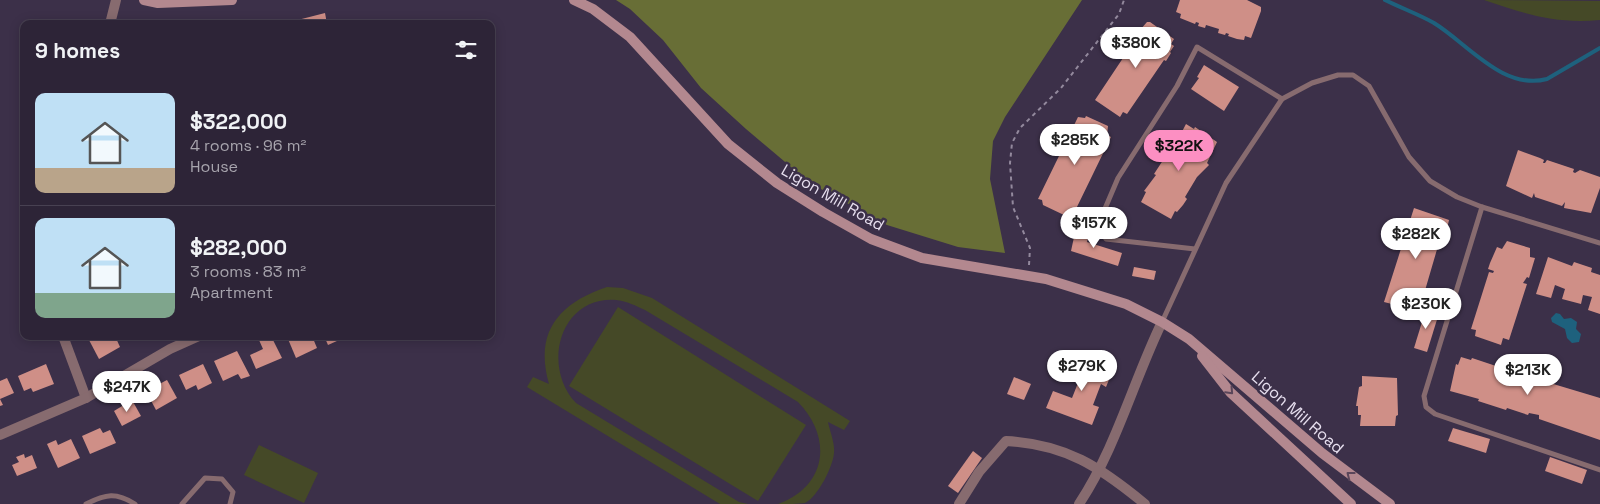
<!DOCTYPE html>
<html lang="en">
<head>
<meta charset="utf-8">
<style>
	body { margin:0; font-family:"Space Grotesk",sans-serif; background:#393042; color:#f1f3f6; height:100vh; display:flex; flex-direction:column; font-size:19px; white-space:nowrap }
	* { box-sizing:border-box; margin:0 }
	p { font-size:16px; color:#a7a4ad }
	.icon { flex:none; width:28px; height:28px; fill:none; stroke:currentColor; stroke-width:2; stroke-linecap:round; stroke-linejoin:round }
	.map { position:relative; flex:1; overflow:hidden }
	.sheet { position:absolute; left:20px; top:20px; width:475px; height:320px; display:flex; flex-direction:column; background:#2d2437; border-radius:10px; box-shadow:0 2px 12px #0003,0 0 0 1px #484152 }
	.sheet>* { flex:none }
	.price { position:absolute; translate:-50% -42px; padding:0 11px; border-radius:18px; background:#fff; color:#222; font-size:16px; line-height:32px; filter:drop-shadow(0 1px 2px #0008) }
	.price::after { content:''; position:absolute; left:50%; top:30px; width:15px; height:11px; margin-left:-8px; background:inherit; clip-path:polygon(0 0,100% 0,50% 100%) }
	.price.current { background:#fc8fc2; color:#111 }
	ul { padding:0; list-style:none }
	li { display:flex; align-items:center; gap:15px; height:125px; padding:0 15px }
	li+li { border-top:1px solid #484152 }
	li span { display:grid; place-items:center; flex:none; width:140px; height:100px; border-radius:10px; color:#555 }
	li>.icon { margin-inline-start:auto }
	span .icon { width:60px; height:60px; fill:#fffc; stroke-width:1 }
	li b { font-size:21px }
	h2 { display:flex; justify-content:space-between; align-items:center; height:60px; padding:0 15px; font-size:21px }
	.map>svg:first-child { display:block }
	.green { fill:#454927 }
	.forest { fill:#686e36 }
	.water { fill:#1e617d }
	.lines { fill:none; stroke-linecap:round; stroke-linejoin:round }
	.stream { stroke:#1e617d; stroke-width:4 }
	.building { fill:#cf8f87 }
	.path { stroke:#93899d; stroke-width:2; stroke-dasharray:4 4; stroke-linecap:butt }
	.lane { stroke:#876b6f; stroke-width:5 }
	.street { stroke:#876b6f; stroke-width:10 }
	.secondary { stroke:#b3888f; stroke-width:10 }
	.oneway { stroke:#5a465a }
	.labels { text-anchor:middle; stroke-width:5; stroke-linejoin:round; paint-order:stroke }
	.street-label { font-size:16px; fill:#e7dfef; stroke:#3c3049 }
</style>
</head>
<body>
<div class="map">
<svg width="1600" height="504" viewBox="0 0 1600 504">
	<rect width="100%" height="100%" fill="#3c3049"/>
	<g class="green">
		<path d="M1484 0 1600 1V20C1554 24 1526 14 1484 0Z"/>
		<path d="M607 287 623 288 652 298 850 421 844 430 828 422C830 432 835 443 834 453 833 466 818 497 805 503 799 504 786 504 778 504 827 486 833 438 798 402L645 310C636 306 627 301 616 300 560 296 541 366 576 403L739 502 748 504H720L527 387 533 377 549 384C534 332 559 303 607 287Z"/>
		<path d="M618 307 806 425 758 501 569 386Z"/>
		<path d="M259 445 318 473 304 503 244 475Z"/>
	</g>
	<path class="forest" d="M616 0H1082L1005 117 993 141 990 179 1005 253 958 247 887 225 810 183 746 129 701 88 663 40 630 9Z"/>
	<path class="water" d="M1556 313 1560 314 1564 319 1571 318 1577 322 1576 329 1581 334 1579 342 1572 343 1567 338 1565 329 1552 322 1551 318Z"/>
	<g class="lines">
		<path class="stream" d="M1385 0C1401 8 1418 14 1434 23 1467 43 1503 91 1547 79L1600 48"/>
	</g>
	<g class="building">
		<path d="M1180 0H1247L1261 7V11L1251 38 1245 36 1244 40 1237 39 1228 36 1229 34 1226 33 1225 35 1218 33 1219 29 1206 25 1205 28 1198 26 1199 23 1196 22 1195 24 1180 18 1181 14 1176 12Z"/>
		<path d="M325 13 327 24H286V23Z"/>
		<path d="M1147 22H1150L1174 39 1171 44 1174 46 1170 52 1171 53 1166 61 1164 60 1127 114 1123 112 1120 117 1095 100 1135 40 1133 38Z"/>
		<path d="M1204 65 1239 87 1224 111 1191 89 1199 78 1197 77Z"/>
		<path d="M1086 116 1108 126 1107 135 1111 137 1075 211 1070 209 1064 215 1043 205 1042 200 1038 199 1078 117 1085 118Z"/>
		<path d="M1186 124 1194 129 1195 127 1217 142 1207 163 1209 165 1197 177 1185 197 1187 199 1183 205 1177 212 1175 211 1171 219 1141 202 1146 192 1144 191 1156 175 1154 174 1169 151 1168 149 1171 143 1175 145Z"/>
		<path d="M1518 150 1540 158 1544 160 1543 163H1545L1547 160 1574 169 1573 172 1575 173 1580 170 1600 177V188L1591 213 1564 208 1565 202 1562 206 1535 197 1534 193 1532 198 1506 186Z"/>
		<path d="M1414 208 1449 220 1444 242 1442 241 1440 246H1438L1419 311 1384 302Z"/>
		<path d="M1076 228 1090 231 1087 242 1122 253 1118 266 1071 251Z"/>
		<path d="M1507 241 1530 248V257L1535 258 1529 278 1527 277 1523 283 1527 284 1509 340 1503 338 1501 345 1475 336 1476 330 1471 329 1489 272 1493 273 1494 271 1488 269 1490 263 1497 247 1502 249Z"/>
		<path d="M1548 257 1572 266 1574 262 1592 268 1591 272 1600 275V314L1588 310 1592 297 1583 295 1581 304 1562 299 1565 289 1555 285 1551 298 1536 294Z"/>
		<path d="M1134 267 1156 271 1154 280 1132 276Z"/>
		<path d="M1426 309 1439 313 1427 352 1414 348Z"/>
		<path d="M97 336H115L120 347 99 359 89 340Z"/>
		<path d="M268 336H271L282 358 256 369 250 355 263 349 259 340Z"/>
		<path d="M295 336H312L317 348 296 358 288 339Z"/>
		<path d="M324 336H348L328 345Z"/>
		<path d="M237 351 250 376 241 379 238 374 223 381 214 361Z"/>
		<path d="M1076 356 1113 370 1106 387 1101 384 1093 405 1099 407 1092 425 1046 408 1053 391 1072 398 1080 378 1069 374Z"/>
		<path d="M1461 357 1471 360 1472 358 1523 375 1525 373 1540 378 1538 382 1549 385 1550 383 1600 398V440L1539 419V415L1529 413 1528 415 1507 408 1506 410 1478 401 1479 399 1450 391 1456 364 1458 365Z"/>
		<path d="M46 364 54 384 33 392 31 388 24 391 18 376Z"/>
		<path d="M203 364 212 383 198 390 196 385 186 390 179 375Z"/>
		<path d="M1362 376 1397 378 1398 415 1396 416 1395 426H1360L1361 415H1358V406H1356L1359 387 1362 386Z"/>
		<path d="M1014 377 1031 384 1024 400 1007 394Z"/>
		<path d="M7 378 14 393 0 399 3 405 0 406V381Z"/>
		<path d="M167 380 177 398 156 410 146 391Z"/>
		<path d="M132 400 141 416 122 426 114 411Z"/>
		<path d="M100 428 103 433 110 430 116 443 90 454 82 436Z"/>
		<path d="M1453 428 1490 439 1486 453 1448 441Z"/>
		<path d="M71 439 80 458 58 468 47 444 56 440 58 445Z"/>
		<path d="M973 451 982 458 958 493 948 486Z"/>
		<path d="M24 454 25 458 32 455 37 468 17 476 12 465 19 462 16 457Z"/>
		<path d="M1550 457 1587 470 1582 484 1545 471Z"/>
	</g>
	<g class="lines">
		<path class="path" d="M1029 265 1030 248 1013 207 1010 163 1012 143 1020 128 1061 88 1119 14 1124 0"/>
		<g class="lane">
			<path d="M1482 207 1424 396 1426 407 1435 414 1600 470"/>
			<path d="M1195 249 1106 239 1098 225 1118 178 1177 86 1197 47 1282 99"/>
			<path d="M1162 322 1226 183 1282 99 1312 83 1338 75H1353L1369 86 1409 157 1430 181 1457 197 1482 207 1600 243"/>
			<path d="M86 504C106 494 116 492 135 504"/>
			<path d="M182 504 205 478 222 479 233 492 230 504"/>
		</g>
		<g class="street">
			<path d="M110 24 116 0"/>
			<path d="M63 336 86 398"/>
			<path d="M0 435 86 398 170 349 199 336"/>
			<path d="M959 504 979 472 1006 441C1066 444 1100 467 1145 504"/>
			<path d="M1079 504C1116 448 1133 382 1162 322"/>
		</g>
		<g class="secondary">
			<path d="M144 0 158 3 232 0"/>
			<path d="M574 0 593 9 630 37 728 144 777 183 823 212 871 239 922 258 1046 279 1126 304 1162 322 1189 339 1322 453 1390 504"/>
			<path d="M1202 356 1230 392 1351 504"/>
		</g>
	</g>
	<defs><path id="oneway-chevron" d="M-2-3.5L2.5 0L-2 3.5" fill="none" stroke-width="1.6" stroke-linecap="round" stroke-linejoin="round" transform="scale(1.25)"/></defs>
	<g class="oneway">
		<use href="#oneway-chevron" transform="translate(1230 391) rotate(47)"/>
		<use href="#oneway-chevron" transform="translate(1350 475) rotate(-142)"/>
	</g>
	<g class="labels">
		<g class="street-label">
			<text transform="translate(833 197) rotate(30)" y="6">Ligon Mill Road</text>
			<text transform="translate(1298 412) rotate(41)" y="6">Ligon Mill Road</text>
		</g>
	</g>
</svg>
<b class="price" style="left:1136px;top:69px">$380K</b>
<b class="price" style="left:1075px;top:166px">$285K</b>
<b class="price current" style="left:1179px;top:172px">$322K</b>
<b class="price" style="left:1094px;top:249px">$157K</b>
<b class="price" style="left:1416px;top:260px">$282K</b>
<b class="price" style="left:1426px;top:330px">$230K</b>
<b class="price" style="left:1082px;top:392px">$279K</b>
<b class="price" style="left:1528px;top:396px">$213K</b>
<b class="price" style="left:127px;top:413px">$247K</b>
<section class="sheet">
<h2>9 homes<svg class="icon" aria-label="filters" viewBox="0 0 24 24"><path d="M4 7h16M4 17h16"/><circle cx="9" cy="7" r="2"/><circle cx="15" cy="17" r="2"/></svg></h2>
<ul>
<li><span style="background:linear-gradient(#bfe0f5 75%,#b9a48a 0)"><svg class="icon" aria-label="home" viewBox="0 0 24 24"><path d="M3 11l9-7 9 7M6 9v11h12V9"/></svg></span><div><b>$322,000</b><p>4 rooms · 96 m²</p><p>House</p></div></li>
<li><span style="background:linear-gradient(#bfe0f5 75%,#7fa58c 0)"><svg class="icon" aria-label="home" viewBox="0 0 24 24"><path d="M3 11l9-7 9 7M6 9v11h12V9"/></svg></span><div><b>$282,000</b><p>3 rooms · 83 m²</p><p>Apartment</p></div></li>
</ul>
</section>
</div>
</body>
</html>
